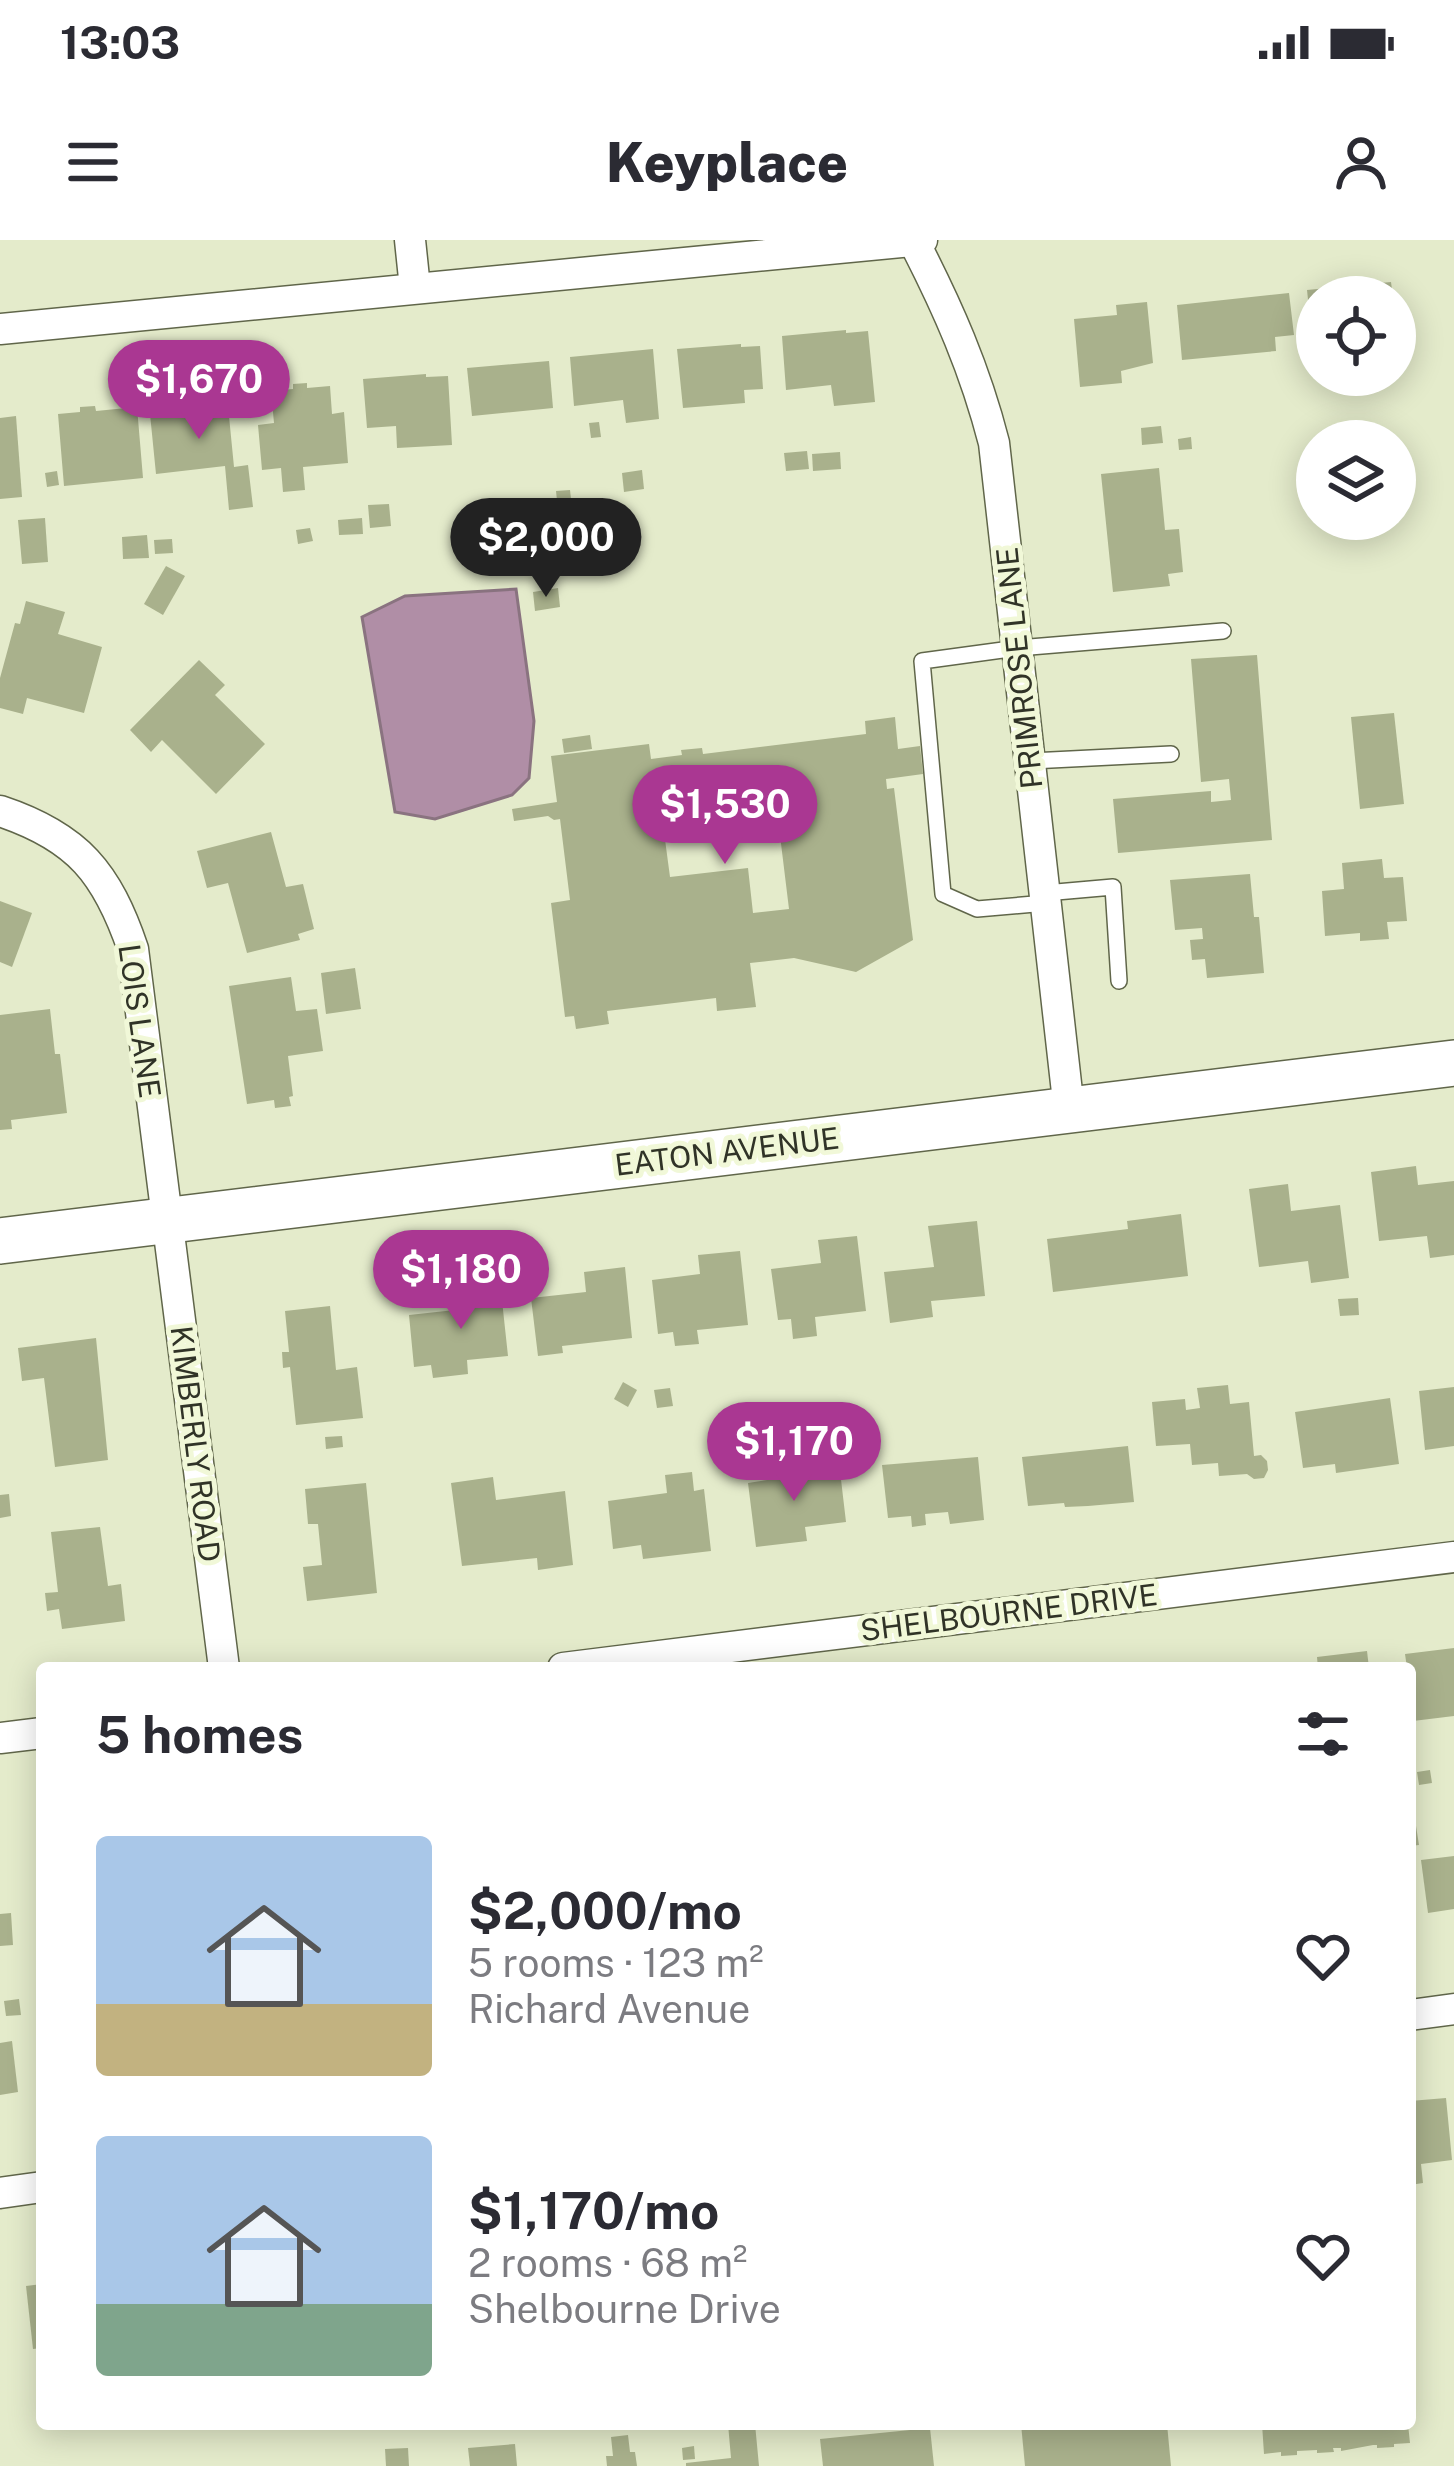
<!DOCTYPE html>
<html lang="en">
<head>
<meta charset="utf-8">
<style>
	body { margin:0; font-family:"Public Sans",sans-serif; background:#f7f7f7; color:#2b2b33; height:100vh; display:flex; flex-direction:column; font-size:45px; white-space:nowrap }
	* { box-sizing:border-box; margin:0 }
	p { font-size:39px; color:#7c7c81 }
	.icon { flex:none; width:66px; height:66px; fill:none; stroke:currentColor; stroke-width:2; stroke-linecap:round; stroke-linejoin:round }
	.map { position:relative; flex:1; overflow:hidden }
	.panel { position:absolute; left:36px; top:1422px; width:1380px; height:768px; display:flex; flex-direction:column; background:#fff; border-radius:12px; box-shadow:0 6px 30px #0003 }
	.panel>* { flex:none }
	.controls { position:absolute; left:1296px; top:36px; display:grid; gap:24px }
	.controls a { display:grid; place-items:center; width:120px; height:120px; border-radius:50%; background:#fff; box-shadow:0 6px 30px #0003; font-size:60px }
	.price { position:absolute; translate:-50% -102px; padding:0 27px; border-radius:42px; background:#aa3792; color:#fff; font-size:39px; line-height:78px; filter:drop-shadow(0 3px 6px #0008) }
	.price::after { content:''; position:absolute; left:50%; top:72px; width:36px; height:27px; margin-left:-18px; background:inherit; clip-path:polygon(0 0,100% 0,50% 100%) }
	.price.active { background:#222; color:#fff }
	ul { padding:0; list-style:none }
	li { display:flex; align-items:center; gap:36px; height:300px; padding:0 60px }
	li span { display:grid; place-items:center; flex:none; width:336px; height:240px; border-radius:12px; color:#555 }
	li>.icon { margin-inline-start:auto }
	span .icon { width:144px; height:144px; fill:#fffc; stroke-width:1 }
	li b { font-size:51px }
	h2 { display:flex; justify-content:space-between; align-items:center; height:144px; padding:0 60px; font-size:51px }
	.status { display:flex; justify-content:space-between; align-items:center; height:84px; padding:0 60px; background:#fff; direction:ltr }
	.status svg { height:33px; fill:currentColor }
	header { display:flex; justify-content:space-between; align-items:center; height:156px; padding:0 60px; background:#fff; font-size:54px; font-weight:800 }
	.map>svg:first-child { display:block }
	.water { fill:#b08ea6; stroke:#8a7380; stroke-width:3 }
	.building { fill:#a9b18c; fill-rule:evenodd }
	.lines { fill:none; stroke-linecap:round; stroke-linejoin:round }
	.lane-casing { stroke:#60664a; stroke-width:18 }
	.street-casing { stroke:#60664a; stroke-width:33 }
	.secondary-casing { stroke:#60664a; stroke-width:48 }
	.lane { stroke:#fff; stroke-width:15 }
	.street { stroke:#fff; stroke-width:30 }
	.secondary { stroke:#fff; stroke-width:45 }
	.labels { text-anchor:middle; stroke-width:10; stroke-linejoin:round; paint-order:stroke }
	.street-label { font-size:30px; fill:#303327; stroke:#f1f8d8 }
</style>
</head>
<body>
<div class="status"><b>13:03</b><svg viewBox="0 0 49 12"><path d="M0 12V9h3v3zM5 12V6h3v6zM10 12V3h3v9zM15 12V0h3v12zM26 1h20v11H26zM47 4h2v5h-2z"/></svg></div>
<header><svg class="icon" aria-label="menu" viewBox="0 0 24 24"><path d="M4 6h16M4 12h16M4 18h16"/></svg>Keyplace<svg class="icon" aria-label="person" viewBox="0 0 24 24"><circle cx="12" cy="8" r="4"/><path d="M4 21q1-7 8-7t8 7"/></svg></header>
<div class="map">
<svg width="1454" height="2226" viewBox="0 0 1454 2226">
	<rect width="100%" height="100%" fill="#e4ebcb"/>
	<path class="water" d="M516 349 534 481 529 538 512 555 435 579 395 572 362 377 405 356Z"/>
	<g class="building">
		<path d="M1391 42 1393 57H1317V105L1313 106 1307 50Z"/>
		<path d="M1289 53 1294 95 1275 97 1276 111 1182 120 1177 65Z"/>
		<path d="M1147 62 1153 123 1121 131 1122 143 1080 147 1074 79 1117 75 1116 65Z"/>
		<path d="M846 90V93L868 91 875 162 834 166 831 145 786 150 782 96Z"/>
		<path d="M741 104V107L760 106 763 149 744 150 745 163 683 168 677 109Z"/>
		<path d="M653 109 659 179 626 183 623 160 574 166 570 117Z"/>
		<path d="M549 121 553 168 472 176 467 128Z"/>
		<path d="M426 134V137L448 136 452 205 397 208 396 186 367 188 363 139Z"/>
		<path d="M307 143V148L330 146 332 174 344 172 348 223 303 227 305 250 283 252 281 228 262 230 258 185 274 183 271 151 293 149V144Z"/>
		<path d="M202 153 203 158 227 156 234 227 248 225 253 267 229 270 225 226 156 234 149 164 189 160 188 154Z"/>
		<path d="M95 166 96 171 137 167 143 238 64 246 58 174 80 172V167Z"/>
		<path d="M16 176 22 257 0 259V178Z"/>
		<path d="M599 182 601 197 591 198 589 183Z"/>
		<path d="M1161 186 1163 203 1142 205 1141 188Z"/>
		<path d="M1191 197 1192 209 1179 210 1178 199Z"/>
		<path d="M807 211 809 229 786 231 784 213Z"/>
		<path d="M840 212 841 229 813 231 812 214Z"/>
		<path d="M1159 228 1165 290 1179 289 1183 332 1168 334 1170 346 1113 352 1101 234Z"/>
		<path d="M642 230 644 249 624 252 622 233Z"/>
		<path d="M57 231 59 245 47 247 45 233Z"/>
		<path d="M570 250 572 268 558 270 556 251Z"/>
		<path d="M389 264 391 286 370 288 368 265Z"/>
		<path d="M45 278 48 322 22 324 18 280Z"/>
		<path d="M362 278 363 294 339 295 338 280Z"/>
		<path d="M310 288 313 301 298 304 296 290Z"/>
		<path d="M147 295 149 318 123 319 122 297Z"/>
		<path d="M172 299 173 313 155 314 154 300Z"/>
		<path d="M166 326 185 336 163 375 144 364Z"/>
		<path d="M558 348 560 367 535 371 533 352Z"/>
		<path d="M26 361 65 372 58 394 102 407 84 473 27 458 23 474 0 468V438L15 383 20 384Z"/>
		<path d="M1257 415 1272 600 1118 613 1113 559 1211 551V562L1231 560 1229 539 1201 542 1191 419Z"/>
		<path d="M199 420 225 445 215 455 265 504 216 554 162 500 151 512 130 490Z"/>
		<path d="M1394 473 1404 564 1360 569 1351 477Z"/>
		<path d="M895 477 898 509 920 506 923 534 886 539 887 549 894 548 913 700 856 732 794 718 750 723 756 767 717 771 716 758 607 771 609 784 576 789 574 776 565 777 551 663 570 660 560 579 554 580 548 576 514 581 512 569 557 562 551 516 649 504 651 519 682 515 681 510 702 508 703 514 866 494 865 481ZM778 579 789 669 753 673 748 628 670 637 664 592Z"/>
		<path d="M590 495 592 509 564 513 562 499Z"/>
		<path d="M271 592 286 647 303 644 314 689 298 694 300 700 247 713 228 643 207 648 197 611Z"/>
		<path d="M1382 619 1384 638 1403 637 1407 681 1387 682 1389 699 1360 701V693L1325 696 1322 651 1344 649 1342 623Z"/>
		<path d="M1250 634 1254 677H1259L1264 733 1207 738 1205 719 1192 720 1190 700 1203 699 1202 688 1175 690 1170 640Z"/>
		<path d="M0 661 32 673 12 727 0 722Z"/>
		<path d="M355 728 361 769 326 774 321 733Z"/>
		<path d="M291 737 296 771 317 769 323 811 288 816 293 856 289 857 291 866 275 868 274 860 247 864 229 746Z"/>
		<path d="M50 769 55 814H60L67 873 11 880 12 889 0 890V775Z"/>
		<path d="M1416 926 1418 945 1454 941V1015L1430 1018 1427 996 1379 1001 1371 932Z"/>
		<path d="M1288 944 1291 971 1340 965 1349 1038 1311 1043 1308 1021 1259 1027 1249 949Z"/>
		<path d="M1181 974 1188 1036 1053 1052 1047 999 1128 989 1127 981Z"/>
		<path d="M977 981 985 1056 931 1061 933 1077 890 1083 884 1032 934 1027 928 986Z"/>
		<path d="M857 996 866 1071 815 1077 817 1096 793 1099 791 1079 778 1080 771 1029 821 1023 818 1000Z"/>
		<path d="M740 1011 748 1085 697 1090 699 1104 675 1106 673 1092 658 1094 652 1040 700 1034 698 1015Z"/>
		<path d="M625 1027 632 1098 562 1106 563 1113 538 1116 531 1058 586 1052 584 1032Z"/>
		<path d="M500 1042 508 1116 467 1120 468 1134 433 1138 431 1125 414 1127 409 1075 464 1069 461 1045Z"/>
		<path d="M1358 1058 1359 1075 1340 1076 1338 1059Z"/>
		<path d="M330 1066 336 1130 357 1127 363 1178 296 1185 290 1127 283 1128 282 1112H289L285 1071Z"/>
		<path d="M96 1098 108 1220 55 1227 44 1138 22 1141 18 1108Z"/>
		<path d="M623 1142 637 1150 628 1167 614 1159Z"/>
		<path d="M1228 1145 1230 1164 1249 1162 1254 1216 1261 1215 1267 1221 1268 1230 1264 1238 1254 1239 1247 1234 1219 1236 1218 1223 1192 1225 1190 1204 1156 1206 1152 1162 1185 1159 1186 1170 1200 1168 1197 1148Z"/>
		<path d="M1454 1147V1206L1425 1210 1419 1151Z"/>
		<path d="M670 1148 673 1166 657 1168 654 1150Z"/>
		<path d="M1390 1158 1399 1224 1336 1233 1335 1224 1303 1228 1295 1172Z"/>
		<path d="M342 1196 343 1207 326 1209 325 1197Z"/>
		<path d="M1128 1206 1134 1262 1088 1266 1065 1267 1064 1263 1028 1266 1022 1217Z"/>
		<path d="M978 1217 984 1280 950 1284 948 1272 925 1274 926 1285 912 1287 911 1276 888 1278 882 1225Z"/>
		<path d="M796 1220 798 1236 840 1231 846 1282 805 1287 807 1301 756 1307 748 1243 774 1239 771 1223Z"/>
		<path d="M692 1232 694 1251 704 1249 711 1311 643 1319 641 1305 613 1309 608 1261 667 1253 665 1235Z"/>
		<path d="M493 1237 496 1260 565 1251 573 1325 538 1330 537 1318 462 1326 451 1243Z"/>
		<path d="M366 1243 377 1353 307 1361 303 1327 322 1325 318 1284H308L305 1249Z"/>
		<path d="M9 1254 11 1276 0 1278V1255Z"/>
		<path d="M100 1287 108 1346 121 1344 125 1381 62 1389 59 1369 47 1371 45 1353 58 1352 51 1292Z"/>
		<path d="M1454 1408V1476L1413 1481 1410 1428H1407L1405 1414Z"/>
		<path d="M1367 1411 1369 1428H1318L1317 1417Z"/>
		<path d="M1430 1530 1432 1543 1419 1545 1417 1532Z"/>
		<path d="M1416 1586 1419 1605 1410 1606V1587Z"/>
		<path d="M1454 1616V1669L1428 1673 1421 1620Z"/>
		<path d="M11 1673 13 1705 0 1706V1674Z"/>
		<path d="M19 1759 21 1775 6 1776 4 1761Z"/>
		<path d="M12 1801 18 1852 0 1855V1803Z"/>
		<path d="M1446 1858 1452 1920 1421 1924 1423 1943 1410 1945V1861Z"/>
		<path d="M42 2044V2108L33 2109 26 2046Z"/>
		<path d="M728 2184H755L759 2226H686V2223L731 2218Z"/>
		<path d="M1021 2184H1167L1171 2226H1025Z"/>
		<path d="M1262 2184H1408L1410 2203 1394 2204V2207L1377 2208V2205H1373L1341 2211V2208H1333L1334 2212 1317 2213V2210L1297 2211V2215L1281 2216V2212L1264 2214Z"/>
		<path d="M930 2188 934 2226H823L820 2199Z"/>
		<path d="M628 2195 630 2212H635L637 2226H607L606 2216H613L611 2197Z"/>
		<path d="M515 2204 517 2226H470L468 2208Z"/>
		<path d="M694 2206 695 2219 683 2220 682 2208Z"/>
		<path d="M408 2208 409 2226H386L385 2209Z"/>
	</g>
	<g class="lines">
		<defs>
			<g id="lane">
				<path d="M1031 521 1171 514"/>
				<path d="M1045 653 1113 647 1119 741"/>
				<path d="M1046 663 977 669 943 654 922 421 1018 408 1223 391"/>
			</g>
			<g id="street">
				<path d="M410 0 415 48"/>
				<path d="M913 0C948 68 975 129 994 203L1069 870"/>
				<path d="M0 89 922 0"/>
				<path d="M0 571C78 597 107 633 133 709L224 1428"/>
				<path d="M563 1428 1454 1317"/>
				<path d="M0 1498 42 1493"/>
				<path d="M1410 1775 1454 1769"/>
				<path d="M0 1953 42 1947"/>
			</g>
			<path id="secondary" d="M0 1001 1454 823"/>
		</defs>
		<use href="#lane" class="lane-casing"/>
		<use href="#street" class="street-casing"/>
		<use href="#secondary" class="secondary-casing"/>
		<use href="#lane" class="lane"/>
		<use href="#street" class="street"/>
		<use href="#secondary" class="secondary"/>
	</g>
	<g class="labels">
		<g class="street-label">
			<text transform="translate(1020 428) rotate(-96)" y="10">PRIMROSE LANE</text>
			<text transform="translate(139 781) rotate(82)" y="10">LOIS LANE</text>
			<text transform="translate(727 912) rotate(-7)" y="10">EATON AVENUE</text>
			<text transform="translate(195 1204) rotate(83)" y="10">KIMBERLY ROAD</text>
			<text transform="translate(1009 1373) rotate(-7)" y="10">SHELBOURNE DRIVE</text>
		</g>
	</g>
</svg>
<div class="controls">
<a><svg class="icon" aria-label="locate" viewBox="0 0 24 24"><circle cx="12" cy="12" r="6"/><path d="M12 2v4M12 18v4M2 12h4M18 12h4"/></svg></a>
<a><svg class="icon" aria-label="layers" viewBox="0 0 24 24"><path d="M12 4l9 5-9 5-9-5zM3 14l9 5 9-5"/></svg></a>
</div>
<b class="price" style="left:199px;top:202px">$1,670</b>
<b class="price active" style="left:546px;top:360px">$2,000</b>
<b class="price" style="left:725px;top:627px">$1,530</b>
<b class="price" style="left:461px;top:1092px">$1,180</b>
<b class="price" style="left:794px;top:1264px">$1,170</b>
<section class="panel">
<h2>5 homes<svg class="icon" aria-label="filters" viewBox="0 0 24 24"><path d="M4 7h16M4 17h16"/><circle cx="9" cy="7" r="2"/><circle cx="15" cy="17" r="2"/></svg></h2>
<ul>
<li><span style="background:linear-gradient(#a9c7e8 70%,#c2b280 0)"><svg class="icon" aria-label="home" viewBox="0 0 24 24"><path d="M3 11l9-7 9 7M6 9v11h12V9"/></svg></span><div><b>$2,000/mo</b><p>5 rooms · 123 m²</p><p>Richard Avenue</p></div><svg class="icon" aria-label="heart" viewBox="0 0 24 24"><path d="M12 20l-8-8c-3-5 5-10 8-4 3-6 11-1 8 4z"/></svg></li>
<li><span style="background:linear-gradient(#a9c7e8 70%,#7fa58c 0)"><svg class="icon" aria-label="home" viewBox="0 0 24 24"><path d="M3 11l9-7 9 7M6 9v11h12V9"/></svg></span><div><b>$1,170/mo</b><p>2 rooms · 68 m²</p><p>Shelbourne Drive</p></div><svg class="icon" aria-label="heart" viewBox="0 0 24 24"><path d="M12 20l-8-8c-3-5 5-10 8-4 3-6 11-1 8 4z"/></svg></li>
</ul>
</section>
</div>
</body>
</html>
